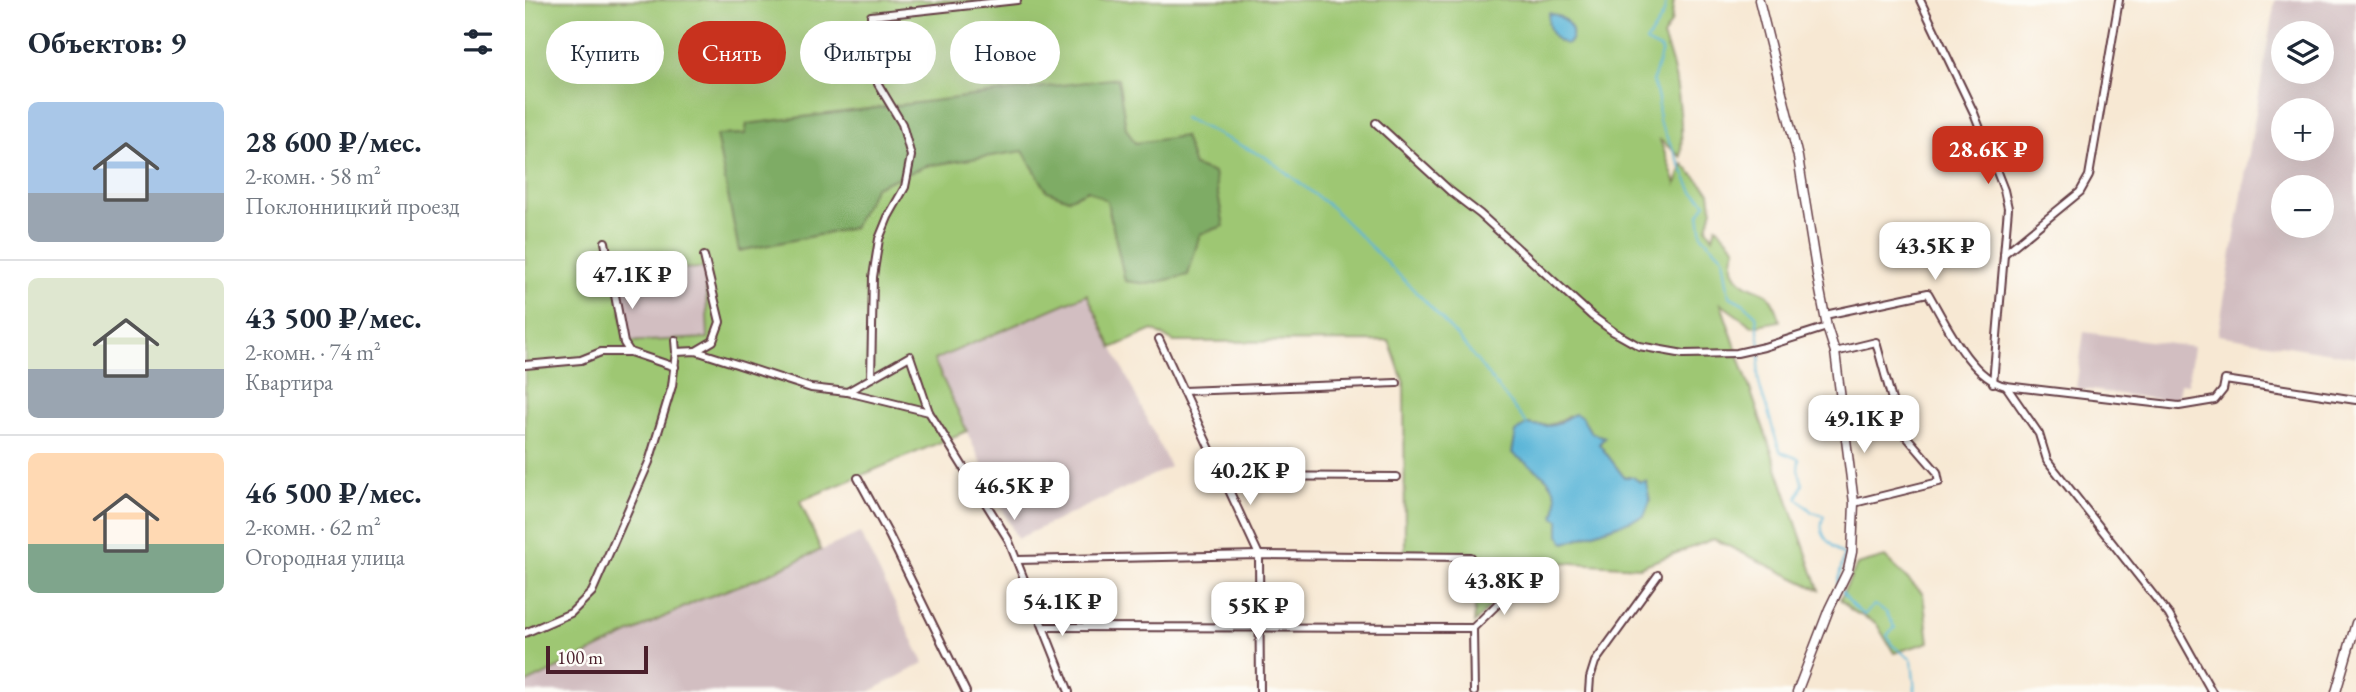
<!DOCTYPE html>
<html lang="ru">
<head>
<meta charset="utf-8">
<style>
	body { margin:0; font-family:"EB Garamond",serif; background:#f2f2f3; color:#1f2937; height:100vh; display:flex; flex-direction:column; font-size:26px; white-space:nowrap }
	* { box-sizing:border-box; margin:0 }
	p { font-size:23px; color:#747a83 }
	.icon { flex:none; width:38px; height:38px; fill:none; stroke:currentColor; stroke-width:2; stroke-linecap:round; stroke-linejoin:round }
	.map { position:relative; flex:1; overflow:hidden }
	.panel { display:flex; flex-direction:column; background:#fff; width:525px }
	.panel>* { flex:none }
	.banner { position:absolute; left:21px; top:21px; width:665px; height:63px; display:flex; gap:14px }
	.fabs { position:absolute; left:1746px; top:21px; display:grid; gap:14px }
	.fabs a { display:grid; place-items:center; width:63px; height:63px; border-radius:50%; background:#fff; box-shadow:0 7px 28px #0002; font-size:35px }
	.scale { position:absolute; left:21px; bottom:18px; width:102px; box-sizing:border-box; padding-left:7px; border:4px solid #4a1f2b; border-top:0; font-size:19px; line-height:24px; white-space:nowrap; color:#4a1f2b; -webkit-text-stroke:5px #fdfcf7; paint-order:stroke }
	.price { position:absolute; translate:-50% -60px; padding:0 16px; border-radius:14px; background:#fff; color:#222; font-size:23px; line-height:46px; filter:drop-shadow(0 2px 4px #0008) }
	.price::after { content:''; position:absolute; left:50%; top:42px; width:21px; height:16px; margin-left:-10px; background:inherit; clip-path:polygon(0 0,100% 0,50% 100%) }
	.price.current { background:#c8321e; color:#fff }
	ul { padding:0; list-style:none }
	li { display:flex; align-items:center; gap:21px; height:175px; padding:0 28px }
	li+li { border-top:2px solid #e0e1e3 }
	li span { display:grid; place-items:center; flex:none; width:196px; height:140px; border-radius:10px; color:#555 }
	li>.icon { margin-inline-start:auto }
	span .icon { width:84px; height:84px; fill:#fffc; stroke-width:1 }
	li b { font-size:30px }
	h2 { display:flex; justify-content:space-between; align-items:center; height:84px; padding:0 28px; font-size:30px }
	.pill { padding:0 24px; border-radius:32px; background:#fff; box-shadow:0 7px 28px #0002; font-size:24px; line-height:63px }
	.pill.current { background:#c8321e; color:#fff }
	main { display:flex; flex:1; min-height:0 }
	.map>svg:first-child { display:block }
	.industrial { fill:#d2bec1; fill-rule:evenodd }
	.green { fill:#9ec773; stroke:#74734f; stroke-width:2; fill-rule:evenodd }
	.forest { fill:#7eac65; stroke:#646648; stroke-width:2 }
	.water { fill:#5bb6d8; stroke:#526a82; stroke-width:2 }
	.lines { fill:none; stroke-linecap:round; stroke-linejoin:round }
	.stream { stroke:#5bb6d8; stroke-width:2 }
	.minor-casing { stroke:#643d44; stroke-width:10 }
	.tertiary-casing { stroke:#643d44; stroke-width:11 }
	.minor { stroke:#fff; stroke-width:6 }
	.tertiary { stroke:#fff; stroke-width:8 }
</style>
</head>
<body>
<main>
<section class="panel">
<h2>Объектов: 9<svg class="icon" aria-label="filters" viewBox="0 0 24 24"><path d="M4 7h16M4 17h16"/><circle cx="9" cy="7" r="2"/><circle cx="15" cy="17" r="2"/></svg></h2>
<ul>
<li><span style="background:linear-gradient(#a9c7e8 65%,#9aa5b1 0)"><svg class="icon" aria-label="home" viewBox="0 0 24 24"><path d="M3 11l9-7 9 7M6 9v11h12V9"/></svg></span><div><b>28 600 ₽/мес.</b><p>2-комн. · 58 m²</p><p>Поклонницкий проезд</p></div></li>
<li><span style="background:linear-gradient(#dfe7d0 65%,#9aa5b1 0)"><svg class="icon" aria-label="home" viewBox="0 0 24 24"><path d="M3 11l9-7 9 7M6 9v11h12V9"/></svg></span><div><b>43 500 ₽/мес.</b><p>2-комн. · 74 m²</p><p>Квартира</p></div></li>
<li><span style="background:linear-gradient(#ffd9b3 65%,#7fa58c 0)"><svg class="icon" aria-label="home" viewBox="0 0 24 24"><path d="M3 11l9-7 9 7M6 9v11h12V9"/></svg></span><div><b>46 500 ₽/мес.</b><p>2-комн. · 62 m²</p><p>Огородная улица</p></div></li>
</ul>
</section>
<div class="map">
<svg width="1831" height="692" viewBox="0 0 1831 692">
	<rect width="100%" height="100%" fill="#fdfcf7"/>
	<filter id="ink" filterUnits="userSpaceOnUse"><feTurbulence type="fractalNoise" baseFrequency=".0143" numOctaves="2"/><feDisplacementMap in="SourceGraphic" scale="14" xChannelSelector="R" yChannelSelector="G"/><feConvolveMatrix kernelMatrix="1 2 1 2 8 2 1 2 1" color-interpolation-filters="sRGB"/></filter>
	<filter id="wash" filterUnits="userSpaceOnUse"><feTurbulence type="fractalNoise" baseFrequency=".00686" numOctaves="4" result="noise"/><feDisplacementMap in="SourceGraphic" scale="28" xChannelSelector="R" yChannelSelector="G"/><feGaussianBlur stdDeviation="1.57" result="paint"/><feColorMatrix in="noise" values="0 0 0 0 0 0 0 0 0 0 0 0 0 0 0 0 0 1.4 0 .05"/><feComposite in="paint" operator="in"/></filter>
	<g filter="url(#wash)">
		<rect width="100%" height="100%" fill="#f7e8d3"/>
		<g class="industrial">
			<path d="M1750 0H1831V357L1693 335ZM1797 33V72H1759V33ZM1797 110V149H1759V110ZM1797 187V226H1759V187Z"/>
			<path d="M180 268 183 338 100 342 91 271Z"/>
			<path d="M562 294 645 467 492 539 408 360Z"/>
			<path d="M1559 332 1668 347 1663 384 1655 383 1652 402 1551 388Z"/>
			<path d="M335 533 399 663 344 692H0V684L172 601 232 579Z"/>
		</g>
		<g class="green">
			<path d="M0 0H1149L1146 23 1138 37C1153 73 1158 118 1156 157L1135 140 1151 184 1158 164 1185 192 1187 209 1182 228 1188 237 1191 226 1211 248C1204 268 1208 279 1228 288 1233 290 1240 292 1243 295 1249 302 1254 313 1255 321L1227 326 1196 304 1294 590 1189 539 1114 567 880 553 879 383 864 341 649 342 628 330 587 348 562 294 409 360 442 431 275 501 296 550 232 579 172 601 0 684ZM180 268 183 338 101 342 91 271ZM1042 416 1057 417 1066 433 1079 438 1074 444 1099 477H1108L1115 482 1034 535C1035 493 1033 482 997 460L1002 424C1016 427 1031 426 1042 416Z"/>
			<path d="M1360 557 1398 594 1404 642 1369 653 1351 623 1327 611 1315 599 1332 565Z"/>
			<path d="M952 572H998L949 623Z"/>
		</g>
		<path class="forest" d="M593 78 601 128 610 143 659 136 669 166 689 173 699 226 675 234 663 275 624 284 600 281 582 201 563 190 543 199 522 191 498 151 401 166 350 187 328 228 214 251 191 135 220 134 222 124Z"/>
		<g class="water">
			<path d="M1024 13C1039 16 1055 30 1043 44 1028 43 1021 27 1024 13Z"/>
			<path d="M1050 414 1057 417 1066 433 1080 437 1074 444 1099 477H1108L1115 482 1121 481 1125 501 1119 516 1040 543 1034 535V520L1029 517C1041 481 1011 471 987 453L991 432 1002 424C1011 426 1026 427 1034 423 1040 420 1042 416 1050 414Z"/>
		</g>
		<g class="lines">
			<g class="stream">
				<path d="M1141 0C1141 18 1130 27 1121 42L1137 50 1128 81 1133 99 1134 121 1168 192 1181 203 1174 214 1177 236 1198 257 1204 296 1219 304 1231 315 1235 345"/>
				<path d="M659 118 742 158 806 207 902 303 937 342 1002 424"/>
				<path d="M1235 351C1236 360 1233 365 1233 373 1233 387 1240 402 1244 415 1248 428 1250 440 1256 452L1274 459 1273 470 1278 484 1272 498 1287 512 1299 516C1290 535 1307 545 1319 556L1312 584"/>
				<path d="M1317 591 1327 605 1339 615 1349 605 1361 612 1370 628 1362 635 1367 645 1387 660 1390 692"/>
			</g>
		</g>
	</g>
	<g filter="url(#ink)">
		<g class="lines">
			<defs>
				<g id="minor">
					<path d="M1395 0 1449 113 1479 190 1483 208 1468 383"/>
					<path d="M851 123 925 191 955 214 1067 316 1089 332 1114 346 1159 354 1212 353 1239 347 1302 327"/>
					<path d="M80 242 99 343 105 352 150 367"/>
					<path d="M1479 254 1555 192 1564 176 1594 0"/>
					<path d="M1300 315 1403 293C1420 322 1446 379 1481 386L1654 406 1690 400 1698 390 1700 380 1831 400"/>
					<path d="M634 339 734 555 735 692"/>
					<path d="M150 340 151 352"/>
					<path d="M171 351 188 341 195 322 179 256"/>
					<path d="M1310 352 1351 342 1375 429 1412 472 1414 482 1329 503"/>
					<path d="M0 365 56 360 76 352H105"/>
					<path d="M346 378 348 277 354 239 363 217 380 187 386 156 377 124 353 84 346 16 492 0"/>
					<path d="M1481 386 1514 434 1522 460 1644 615 1687 692"/>
					<path d="M658 391 872 383"/>
					<path d="M322 392 404 412"/>
					<path d="M696 476 872 477"/>
					<path d="M333 478 364 535 441 692"/>
					<path d="M492 560 734 555 946 557"/>
					<path d="M519 627 948 628 991 586"/>
					<path d="M948 628 949 692"/>
					<path d="M0 633 46 613 67 592 124 462 147 386 151 352 171 351 286 388 322 392 385 356 404 412 483 539 544 692"/>
					<path d="M1064 692 1065 678 1070 662 1133 575"/>
				</g>
				<g id="tertiary">
					<path d="M1234 0 1273 157 1292 275 1302 327 1310 352 1329 503 1327 552 1323 570 1304 609 1272 692"/>
					<path d="M1811 692 1831 623"/>
				</g>
			</defs>
			<use href="#minor" class="minor-casing"/>
			<use href="#tertiary" class="tertiary-casing"/>
			<use href="#minor" class="minor"/>
			<use href="#tertiary" class="tertiary"/>
		</g>
	</g>
</svg>
<div class="fabs">
<a><svg class="icon" aria-label="layers" viewBox="0 0 24 24"><path d="M12 4l9 5-9 5-9-5zM3 14l9 5 9-5"/></svg></a>
<a>+</a>
<a>−</a>
</div>
<div class="scale">100 m</div>
<b class="price current" style="left:1463px;top:186px">28.6K ₽</b>
<b class="price" style="left:1410px;top:282px">43.5K ₽</b>
<b class="price" style="left:107px;top:311px">47.1K ₽</b>
<b class="price" style="left:1339px;top:455px">49.1K ₽</b>
<b class="price" style="left:725px;top:507px">40.2K ₽</b>
<b class="price" style="left:489px;top:522px">46.5K ₽</b>
<b class="price" style="left:979px;top:617px">43.8K ₽</b>
<b class="price" style="left:537px;top:638px">54.1K ₽</b>
<b class="price" style="left:733px;top:642px">55K ₽</b>
<div class="banner">
<a class="pill">Купить</a>
<a class="pill current">Снять</a>
<a class="pill">Фильтры</a>
<a class="pill">Новое</a>
</div>
</div>
</main>
</body>
</html>
